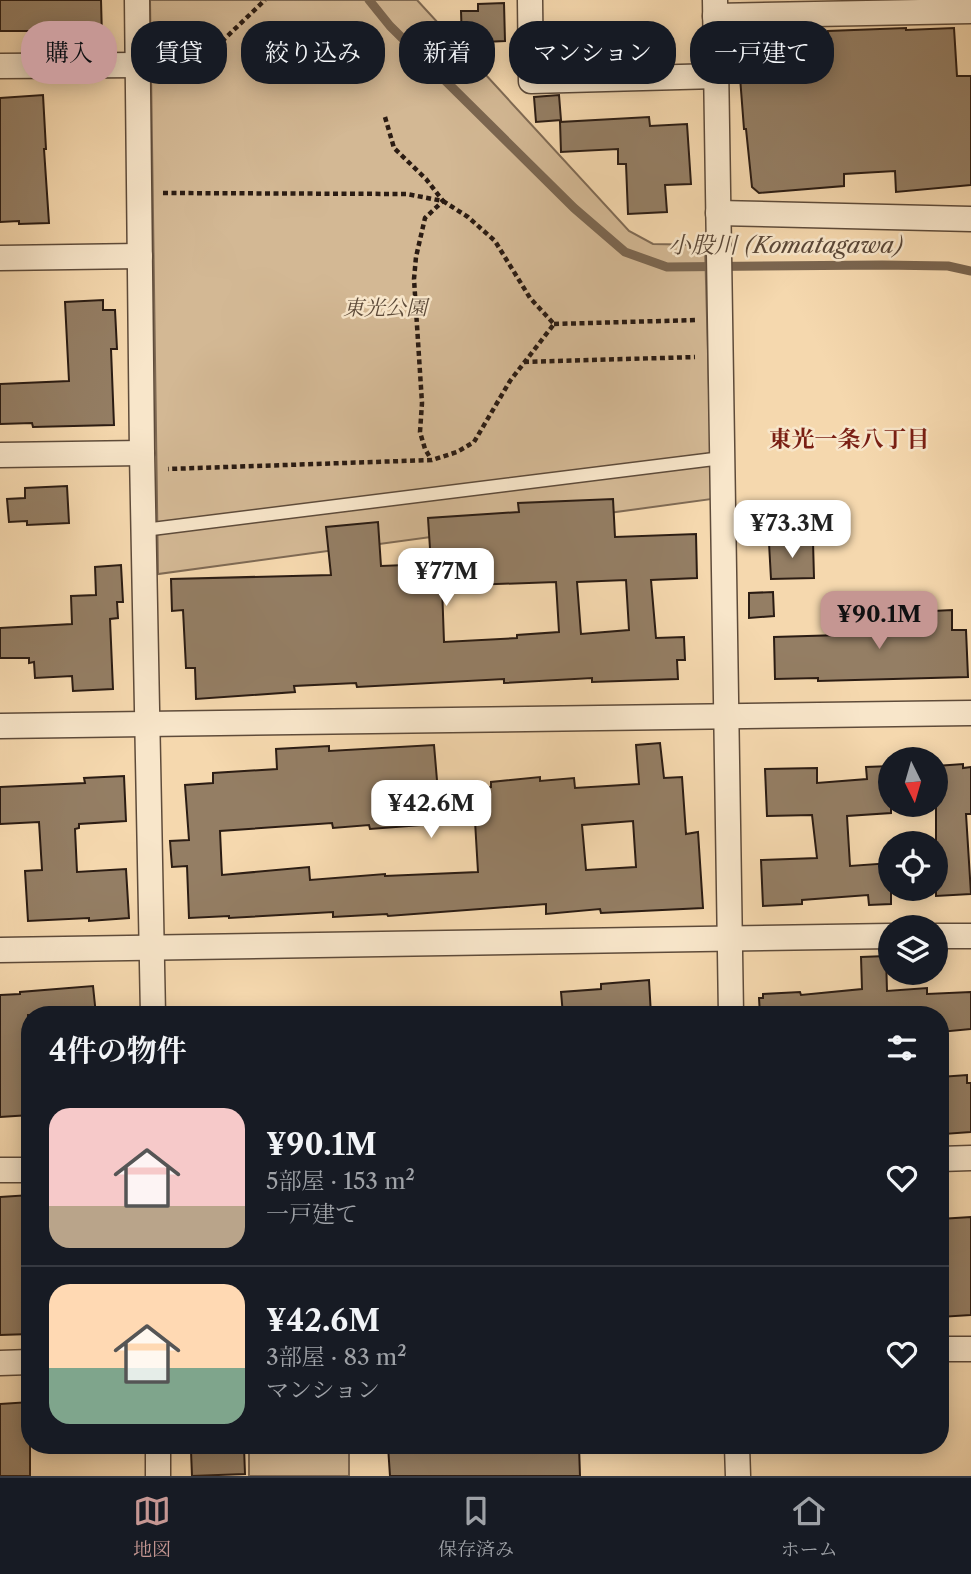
<!DOCTYPE html>
<html lang="ja">
<head>
<meta charset="utf-8">
<style>
	body { margin:0; font-family:"Libre Caslon Text","Noto Serif JP",serif; background:#20242c; color:#f1f3f6; height:100vh; display:flex; flex-direction:column; font-size:26px; white-space:nowrap }
	* { box-sizing:border-box; margin:0 }
	p { font-size:23px; color:#9ea1a6 }
	.icon { flex:none; width:38px; height:38px; fill:none; stroke:currentColor; stroke-width:2; stroke-linecap:round; stroke-linejoin:round }
	.map { position:relative; flex:1; overflow:hidden }
	.side { position:absolute; left:21px; top:1006px; width:928px; height:448px; display:flex; flex-direction:column; background:#171b24; border-radius:28px; box-shadow:0 4px 18px #0003 }
	.side>* { flex:none }
	.hud { position:absolute; left:21px; top:21px; width:929px; height:63px; display:flex; gap:14px }
	.needle { width:46px; rotate:175deg }
	.controls { position:absolute; left:878px; top:747px; display:grid; gap:14px }
	.controls a { display:grid; place-items:center; width:70px; height:70px; border-radius:50%; background:#171b24; box-shadow:0 4px 18px #0003; font-size:35px }
	.price { position:absolute; translate:-50% -60px; padding:0 16px; border-radius:14px; background:#fff; color:#222; font-size:23px; line-height:46px; filter:drop-shadow(0 2px 4px #0008) }
	.price::after { content:''; position:absolute; left:50%; top:42px; width:21px; height:16px; margin-left:-10px; background:inherit; clip-path:polygon(0 0,100% 0,50% 100%) }
	.price.on { background:#c59692; color:#111 }
	ul { padding:0; list-style:none }
	li { display:flex; align-items:center; gap:21px; height:175px; padding:0 28px }
	li+li { border-top:2px solid #363941 }
	li span { display:grid; place-items:center; flex:none; width:196px; height:140px; border-radius:21px; color:#555 }
	li>.icon { margin-inline-start:auto }
	span .icon { width:84px; height:84px; fill:#fffc; stroke-width:1 }
	li b { font-size:30px }
	h2 { display:flex; justify-content:space-between; align-items:center; height:84px; padding:0 28px; font-size:30px }
	.pill { padding:0 24px; border-radius:28px; background:#171b24; box-shadow:0 4px 18px #0003; font-size:24px; line-height:63px }
	.pill.on { background:#c59692; color:#111 }
	.menu { display:flex; justify-content:space-around; align-items:center; height:98px; border-top:2px solid #363941; background:#171b24; font-size:19px; color:#9ea1a6 }
	.menu a { display:grid; justify-items:center; gap:4px }
	.menu .on { color:#c59692 }
	.map>svg:first-child { display:block }
	.green { fill:#d3b894; stroke:#7f6a54; stroke-width:2 }
	.lines { fill:none; stroke-linecap:round; stroke-linejoin:round }
	.stream { stroke:#7b6650; stroke-width:9 }
	.building { fill:#947e64; stroke:#2b1c13; stroke-width:2; fill-rule:evenodd }
	.lane-casing { stroke:#5e4b3a; stroke-width:15 }
	.street-casing { stroke:#5e4b3a; stroke-width:27 }
	.path { stroke:#2b1c13; stroke-width:4.5; stroke-dasharray:5 3.5; stroke-linecap:butt }
	.lane { stroke:#f8e6ca; stroke-width:12 }
	.street { stroke:#f8e6ca; stroke-width:24 }
	.labels { text-anchor:middle; stroke-width:5; stroke-linejoin:round; paint-order:stroke }
	.park-label { font-size:21px; font-style:italic; fill:#5d4b3a; stroke:#f8e6ca }
	.water-label { font-size:23px; font-style:italic; fill:#5a4737; stroke:#f8e6ca }
	.neighbourhood-label { font-size:23px; font-weight:bold; fill:#7a1f14; stroke:#f8e6ca }
</style>
</head>
<body>
<div class="map">
<svg width="971" height="1476" viewBox="0 0 971 1476">
	<rect width="100%" height="100%" fill="#f5d8ae"/>
	<filter id="stains"><feTurbulence type="fractalNoise" baseFrequency=".00286" numOctaves="4"/><feColorMatrix values="0 0 0 0 .2 0 0 0 0 .09 0 0 0 0 .02 0 0 0 .5 -.17"/></filter>
	<radialGradient id="worn" r=".72"><stop offset=".6" stop-color="#630" stop-opacity="0"/><stop offset="1" stop-color="#630" stop-opacity=".3"/></radialGradient>
	<g class="green">
		<path d="M150 0H417L629 231 653 244 705 245 712 499 158 574Z"/>
		<rect x="249" y="1446" width="100" height="30"/>
	</g>
	<g class="lines">
		<path class="stream" d="M369 0 390 26 574 208 625 252 667 267 882 265 948 266 971 271"/>
	</g>
	<g class="building">
		<path d="M0 0H101L102 37 73 38V31H0Z"/>
		<path d="M504 3 505 41 462 43 461 11H478V4Z"/>
		<path d="M906 28V30L954 28 957 76H971V185L896 192 895 171 844 174V186L759 193 752 187 746 129H744L739 64 829 58 828 31Z"/>
		<path d="M43 95 46 149H44L49 223 19 224V221L0 222V98Z"/>
		<path d="M559 95 561 120 536 122 534 97Z"/>
		<path d="M649 117 650 126 687 124 691 184 665 185 667 212 628 214 626 164H618V149L561 152 560 122Z"/>
		<path d="M103 300V310H115L117 349H111L114 425 33 427 32 423 0 424V384L69 381 65 302Z"/>
		<path d="M67 486 69 523 27 525V521L9 522 7 499 25 498V488Z"/>
		<path d="M613 499 615 537 696 534 697 578 651 580 656 638 684 637 685 660H677L678 679 592 682V678L504 683V679L357 687 356 683 294 686 295 692 196 699 195 668H186L183 610 172 611 171 579 331 575 326 527 378 522 381 566 431 564 428 518 519 512 518 503ZM626 580 629 630 581 634 577 582ZM556 582 559 632 517 635V638L444 642 442 586Z"/>
		<path d="M813 541 814 578 771 579 769 543Z"/>
		<path d="M121 565 123 602H117L118 618 110 619 113 689 73 691 72 676 35 678 34 662 29 663V658H0V628L72 624 71 596 96 595 95 567Z"/>
		<path d="M773 592 774 616 749 618V593Z"/>
		<path d="M952 610V630H966L968 677 818 681V678L775 679 774 637 875 634 874 614Z"/>
		<path d="M660 743 664 778 682 777 686 834 698 832 703 908 601 913 600 909 546 914V904L388 916 387 914 333 917V912L229 918V916L189 918 187 866 172 867 170 841 189 840 185 785 213 783V773L277 769 276 749 329 746V751L434 745 438 792 491 787V782L540 777V781L574 778 575 788 639 784 636 745ZM475 821 478 872 385 876V874L310 880 309 867 222 875 220 831 332 823 333 828 369 825 370 829ZM633 821 636 867 586 870 582 825Z"/>
		<path d="M963 764V768L971 767V814H966L971 894 936 896V766Z"/>
		<path d="M891 766V813L847 816 850 866 891 863V904L869 905 868 895 802 900V904L763 906 761 860 817 858 812 815 767 816 765 769 817 768V783L867 779 866 767Z"/>
		<path d="M124 776 126 821 79 824V828L75 829 77 872 126 869 129 918 89 921V918L28 921 25 871 42 870 39 822 0 824V787L85 783 84 778Z"/>
		<path d="M886 956 887 991 927 988V994L971 992V1029L940 1032V1015H760L759 998H763V994L800 992 801 995 862 989 861 957Z"/>
		<path d="M649 980 651 1015H563L561 992 601 989V984Z"/>
		<path d="M93 986 96 1015H28L30 1115 0 1117V995L20 994V992Z"/>
		<path d="M967 1075V1083H971V1132L944 1134V1123H940V1077Z"/>
		<path d="M30 1195V1334L0 1335V1197Z"/>
		<path d="M971 1217V1315L940 1317V1219Z"/>
		<path d="M30 1402V1476H0V1404Z"/>
		<path d="M388 1446H579L580 1476H390Z"/>
		<path d="M244 1447 245 1474 192 1476 191 1451Z"/>
	</g>
	<g class="lines">
		<defs>
			<path id="lane" d="M144 530 722 458"/>
			<g id="street">
				<path d="M137 0 142 453 153 1015"/>
				<path d="M530 0 531 81 717 76"/>
				<path d="M715 0 731 1015"/>
				<path d="M715 16 971 11"/>
				<path d="M0 66 139 65"/>
				<path d="M718 213 971 219"/>
				<path d="M0 258 140 256"/>
				<path d="M0 455 142 453"/>
				<path d="M0 726 971 713"/>
				<path d="M936 936H971"/>
				<path d="M0 950 891 936"/>
				<path d="M940 1159 971 1158"/>
				<path d="M0 1170H30"/>
				<path d="M940 1349H971"/>
				<path d="M0 1363 30 1362"/>
				<path d="M158 1446V1476"/>
				<path d="M737 1446 738 1476"/>
			</g>
		</defs>
		<use href="#lane" class="lane-casing"/>
		<use href="#street" class="street-casing"/>
		<g class="path">
			<path d="M217 64 215 48 265 0"/>
			<path d="M385 117 394 148 426 179 443 201 425 218 416 257 414 279 422 403 420 432 425 449 431 459"/>
			<path d="M163 193 407 194 443 201 468 217 495 241 530 298 554 324 510 381 474 442 457 452 432 460 168 469"/>
			<path d="M554 324 696 320"/>
			<path d="M524 362 695 357"/>
		</g>
		<use href="#lane" class="lane"/>
		<use href="#street" class="street"/>
	</g>
	<g class="labels">
		<g class="park-label">
			<text x="385" y="315">東光公園</text>
		</g>
		<g class="water-label">
			<text x="786" y="253">小股川 (Komatagawa)</text>
		</g>
		<g class="neighbourhood-label">
			<text x="849" y="447">東光一条八丁目</text>
		</g>
	</g>
	<rect width="100%" height="100%" filter="url(#stains)"/>
	<rect width="100%" height="100%" fill="url(#worn)"/>
</svg>
<div class="controls">
<a><svg class="needle" viewBox="-14 -14 28 28"><path d="M0-13l5 13h-10z" fill="#e53935"/><path d="M0 13l5-13h-10z" fill="#9ea1a6"/></svg></a>
<a><svg class="icon" aria-label="locate" viewBox="0 0 24 24"><circle cx="12" cy="12" r="6"/><path d="M12 2v4M12 18v4M2 12h4M18 12h4"/></svg></a>
<a><svg class="icon" aria-label="layers" viewBox="0 0 24 24"><path d="M12 4l9 5-9 5-9-5zM3 14l9 5 9-5"/></svg></a>
</div>
<b class="price" style="left:792px;top:560px">¥73.3M</b>
<b class="price" style="left:446px;top:608px">¥77M</b>
<b class="price on" style="left:879px;top:651px">¥90.1M</b>
<b class="price" style="left:431px;top:840px">¥42.6M</b>
<div class="hud">
<a class="pill on">購入</a>
<a class="pill">賃貸</a>
<a class="pill">絞り込み</a>
<a class="pill">新着</a>
<a class="pill">マンション</a>
<a class="pill">一戸建て</a>
</div>
<section class="side">
<h2>4件の物件<svg class="icon" aria-label="filters" viewBox="0 0 24 24"><path d="M4 7h16M4 17h16"/><circle cx="9" cy="7" r="2"/><circle cx="15" cy="17" r="2"/></svg></h2>
<ul>
<li><span style="background:linear-gradient(#f6c9c9 70%,#b9a48a 0)"><svg class="icon" aria-label="home" viewBox="0 0 24 24"><path d="M3 11l9-7 9 7M6 9v11h12V9"/></svg></span><div><b>¥90.1M</b><p>5部屋 · 153 m²</p><p>一戸建て</p></div><svg class="icon" aria-label="heart" viewBox="0 0 24 24"><path d="M12 20l-8-8c-3-5 5-10 8-4 3-6 11-1 8 4z"/></svg></li>
<li><span style="background:linear-gradient(#ffd9b3 60%,#7fa58c 0)"><svg class="icon" aria-label="home" viewBox="0 0 24 24"><path d="M3 11l9-7 9 7M6 9v11h12V9"/></svg></span><div><b>¥42.6M</b><p>3部屋 · 83 m²</p><p>マンション</p></div><svg class="icon" aria-label="heart" viewBox="0 0 24 24"><path d="M12 20l-8-8c-3-5 5-10 8-4 3-6 11-1 8 4z"/></svg></li>
</ul>
</section>
</div>
<nav class="menu">
<a class="on"><svg class="icon" aria-label="map" viewBox="0 0 24 24"><path d="M3 6l6-2 6 2 6-2v14l-6 2-6-2-6 2zM9 4v14M15 6v14"/></svg>地図</a>
<a><svg class="icon" aria-label="saved" viewBox="0 0 24 24"><path d="M7 4h10v16l-5-4-5 4z"/></svg>保存済み</a>
<a><svg class="icon" aria-label="home" viewBox="0 0 24 24"><path d="M3 11l9-7 9 7M6 9v11h12V9"/></svg>ホーム</a>
</nav>
</body>
</html>
